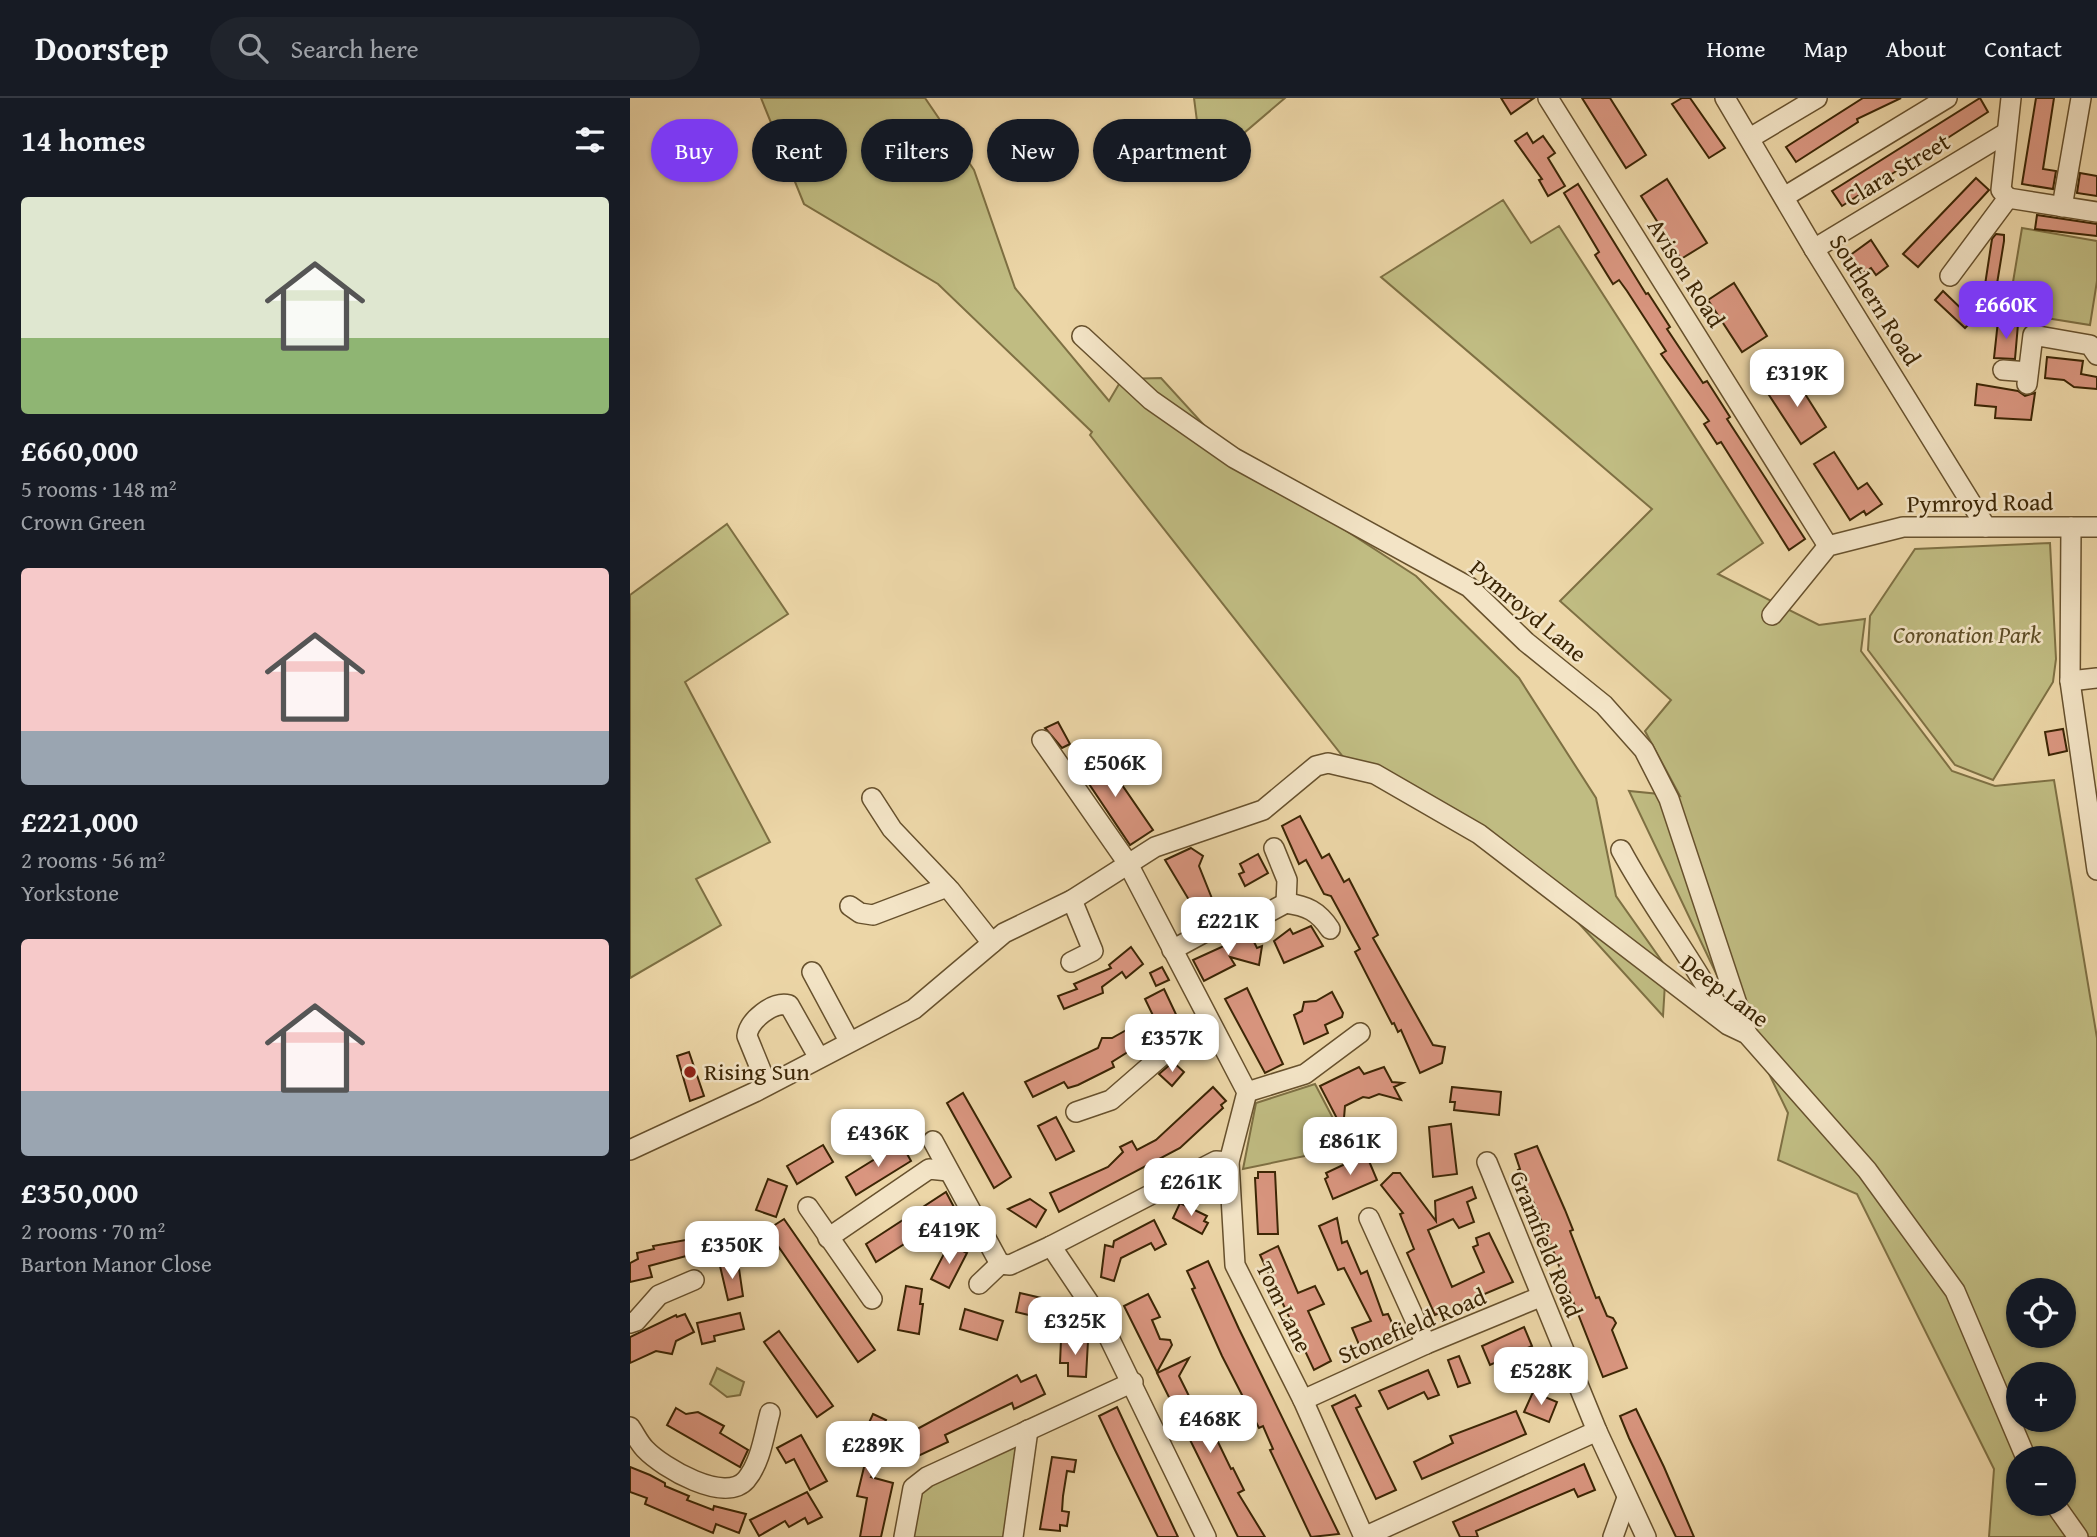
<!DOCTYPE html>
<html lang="en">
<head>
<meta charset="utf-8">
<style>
	body { margin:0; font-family:"Gentium Book Plus",serif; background:#20242c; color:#f1f3f6; height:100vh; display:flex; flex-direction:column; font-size:26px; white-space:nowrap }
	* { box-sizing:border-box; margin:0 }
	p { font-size:23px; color:#9ea1a6 }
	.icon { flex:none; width:38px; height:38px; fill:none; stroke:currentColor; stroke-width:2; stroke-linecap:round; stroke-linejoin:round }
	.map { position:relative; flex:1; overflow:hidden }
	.side { display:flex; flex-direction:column; background:#171b24; width:630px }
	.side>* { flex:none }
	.guide { position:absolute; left:21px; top:21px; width:665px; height:63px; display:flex; gap:14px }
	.controls { position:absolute; left:1376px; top:1180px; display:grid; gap:14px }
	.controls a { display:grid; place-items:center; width:70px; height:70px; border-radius:50%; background:#171b24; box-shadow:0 2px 5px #0004; font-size:35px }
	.price { position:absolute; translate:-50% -60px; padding:0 16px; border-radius:14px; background:#fff; color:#222; font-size:23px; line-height:46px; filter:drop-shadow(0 2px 4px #0008) }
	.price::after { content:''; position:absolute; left:50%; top:42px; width:21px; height:16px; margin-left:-10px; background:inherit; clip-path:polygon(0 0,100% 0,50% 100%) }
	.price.current { background:#7c3aed; color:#fff }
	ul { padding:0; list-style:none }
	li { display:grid; align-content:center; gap:14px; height:371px; padding:0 21px }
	li span { display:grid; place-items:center; height:217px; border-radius:7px; color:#555 }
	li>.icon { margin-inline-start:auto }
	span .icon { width:126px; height:126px; fill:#fffc; stroke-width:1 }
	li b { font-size:30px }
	h2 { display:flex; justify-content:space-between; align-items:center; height:84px; padding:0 21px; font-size:30px }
	.pill { padding:0 24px; border-radius:32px; background:#171b24; box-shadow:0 2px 5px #0004; font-size:24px; line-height:63px }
	.pill.current { background:#7c3aed; color:#fff }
	header { display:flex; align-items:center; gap:42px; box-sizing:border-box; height:98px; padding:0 35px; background:#171b24; border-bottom:2px solid #363941 }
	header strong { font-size:33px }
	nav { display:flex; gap:38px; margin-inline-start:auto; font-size:24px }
	.search { width:490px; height:63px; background:#20242c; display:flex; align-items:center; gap:18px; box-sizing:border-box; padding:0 24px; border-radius:38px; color:#9ea1a6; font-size:26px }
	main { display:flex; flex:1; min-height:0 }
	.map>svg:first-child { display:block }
	.green { fill:#c0bc82; stroke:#7e7043; stroke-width:2; fill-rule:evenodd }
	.building { fill:#da9680; stroke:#3b2504; stroke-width:2 }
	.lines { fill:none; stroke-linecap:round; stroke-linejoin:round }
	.minor-casing { stroke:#67512d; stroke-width:22 }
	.minor { stroke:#f3e4c6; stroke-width:19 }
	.poi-dot { fill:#8f2418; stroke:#f3e4c6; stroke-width:2.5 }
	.labels { text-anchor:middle; stroke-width:5; stroke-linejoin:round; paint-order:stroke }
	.street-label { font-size:24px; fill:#3b2504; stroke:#f3e4c6 }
	.park-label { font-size:24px; font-style:italic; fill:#5c4b24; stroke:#f3e4c6 }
	.poi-label { font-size:24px; fill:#3b2504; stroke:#f3e4c6; text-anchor:start }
</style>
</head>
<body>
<header>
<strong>Doorstep</strong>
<div class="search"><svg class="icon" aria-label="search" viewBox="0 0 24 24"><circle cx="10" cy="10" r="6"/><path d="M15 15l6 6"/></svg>Search here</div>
<nav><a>Home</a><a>Map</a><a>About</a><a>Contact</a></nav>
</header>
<main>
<section class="side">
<h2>14 homes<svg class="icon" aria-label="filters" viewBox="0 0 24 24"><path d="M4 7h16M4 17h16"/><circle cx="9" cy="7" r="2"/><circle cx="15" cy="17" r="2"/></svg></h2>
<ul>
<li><span style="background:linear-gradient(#dfe7d0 65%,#8fb573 0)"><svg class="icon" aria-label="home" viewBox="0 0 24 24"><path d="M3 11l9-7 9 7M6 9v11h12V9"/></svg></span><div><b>£660,000</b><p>5 rooms · 148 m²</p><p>Crown Green</p></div></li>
<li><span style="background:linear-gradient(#f6c9c9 75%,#9aa5b1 0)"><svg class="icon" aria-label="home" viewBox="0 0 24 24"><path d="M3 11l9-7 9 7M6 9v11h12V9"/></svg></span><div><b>£221,000</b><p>2 rooms · 56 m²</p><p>Yorkstone</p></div></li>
<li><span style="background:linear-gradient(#f6c9c9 70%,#9aa5b1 0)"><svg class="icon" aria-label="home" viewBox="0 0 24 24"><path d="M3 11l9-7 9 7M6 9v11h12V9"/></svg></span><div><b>£350,000</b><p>2 rooms · 70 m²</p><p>Barton Manor Close</p></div></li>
</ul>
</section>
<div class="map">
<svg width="1467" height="1439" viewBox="0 0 1467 1439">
	<rect width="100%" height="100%" fill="#ecd6a7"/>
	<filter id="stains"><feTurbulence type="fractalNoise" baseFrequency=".00286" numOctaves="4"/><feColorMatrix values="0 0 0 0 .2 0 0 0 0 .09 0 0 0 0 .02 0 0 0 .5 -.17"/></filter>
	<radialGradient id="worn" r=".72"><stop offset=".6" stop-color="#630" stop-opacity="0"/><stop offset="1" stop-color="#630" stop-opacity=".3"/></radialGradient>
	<g class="green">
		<path d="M131 0H295L344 72 385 190 479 303 492 281 531 280 604 360 786 478 889 580 966 700 986 798 1036 869 1033 918 873 742 785 689 714 660 460 337 462 334 308 186 174 106Z"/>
		<path d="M564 0H655L573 70Z"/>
		<path d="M873 102 901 145 929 128 1133 445 1088 476 1189 527 1235 521 1231 553 1322 673 1365 688 1424 682 1467 940V1439H1359L1364 1371 1227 1096 1148 1062 1158 1015 1115 926 1093 890 999 693 1050 698 1015 633 1041 602 930 503 1022 411 751 179ZM1388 1192H1433V1237H1388ZM1388 1276H1433V1321H1388ZM1388 1360H1433V1405H1388Z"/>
		<path d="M1392 130 1467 143V183L1460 227 1378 214Z"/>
		<path d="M97 426 158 516 55 584 140 744 66 781 91 827 0 880V497Z"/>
		<path d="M1420 445 1426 561 1423 584 1363 682 1325 667 1238 552 1240 518 1285 451Z"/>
		<path d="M685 986 718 1049 613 1071 626 1005Z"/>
		<path d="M87 1270 114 1284 110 1297 97 1299 80 1286Z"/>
		<path d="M387 1345 378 1439H280L292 1387Z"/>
	</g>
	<g class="building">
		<path d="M871 0H904L881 16Z"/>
		<path d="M952 0H980L1016 57 996 70Z"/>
		<path d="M1052 0H1060L1095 50 1079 60 1042 6Z"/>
		<path d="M1233 0H1271L1227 21 1228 24 1166 64 1156 49Z"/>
		<path d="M1350 0 1358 14 1212 108 1202 93Z"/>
		<path d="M1406 0H1424L1413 71 1426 73 1423 91 1392 86Z"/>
		<path d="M897 35 903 45 913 38 925 55 918 60 935 88 918 98 909 82 912 81 885 43Z"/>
		<path d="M1450 75 1467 78V98L1447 95Z"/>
		<path d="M1346 80 1359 92 1288 169 1273 156Z"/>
		<path d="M1037 81 1077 145 1051 161 1011 98Z"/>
		<path d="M948 86 1016 196 1018 195 1040 229 1037 231 1073 285 1077 283 1100 319 1097 321 1175 441 1159 452 1091 344 1087 346 1074 326 1079 323 1031 256 1036 253 997 193 989 182 983 186 965 157 969 154 934 95Z"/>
		<path d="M1407 117 1467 126V138L1405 131Z"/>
		<path d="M1366 136 1374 137V143L1365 198 1351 213 1362 141Z"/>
		<path d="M1241 142 1258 168 1246 177 1241 170 1229 177 1219 158Z"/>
		<path d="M1104 185 1137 238 1112 254 1078 202Z"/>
		<path d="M1313 193 1343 222 1335 230 1305 202Z"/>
		<path d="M1368 223 1388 226 1385 261 1364 260Z"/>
		<path d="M1417 259 1453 263 1451 276 1467 279V291L1444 289 1434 282 1415 280Z"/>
		<path d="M1163 277 1196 329 1171 346 1137 294Z"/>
		<path d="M1347 286 1388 293 1395 298 1405 295 1401 322 1365 320 1366 309 1345 307Z"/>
		<path d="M1204 354 1228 391 1237 385 1252 406 1236 417 1234 413 1220 422 1184 366Z"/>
		<path d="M428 624 440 646 432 650 415 630Z"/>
		<path d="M1433 631 1437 653 1419 657 1415 634Z"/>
		<path d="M466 655 477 674 485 669 488 681 523 732 500 747 447 668Z"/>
		<path d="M670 718 692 760 699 756 714 784 719 781 748 837 743 840 803 947 815 949 812 965 790 975 771 932 768 934 764 925 762 926 725 854 730 851 707 809 701 798 694 796 676 762 669 766 652 728Z"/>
		<path d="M561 750 573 758 569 768 585 808 568 817 535 762Z"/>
		<path d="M628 756 638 775 615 788 609 776 614 774 610 766Z"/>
		<path d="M681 828 693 848 654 865 644 843 660 831 663 836Z"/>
		<path d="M620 836 627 850 632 848 629 867 600 859 605 867 574 883 563 862Z"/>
		<path d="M501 849 513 866 496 880 492 874 472 889 473 895 434 911 428 898 447 891 444 886 481 870 479 867Z"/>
		<path d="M532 869 539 882 526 888 520 875Z"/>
		<path d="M617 890 653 966 635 975 595 901Z"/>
		<path d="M534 891 551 927 532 936 515 901Z"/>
		<path d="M702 894 713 915 712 919 695 927 698 935 674 946 664 917 672 913 674 904 686 903Z"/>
		<path d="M500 930 509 947 482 964 484 969 448 987 438 990 434 984 403 999 395 984 468 950 472 940H482Z"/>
		<path d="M59 954 74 998 60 1003 47 958Z"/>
		<path d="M543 964 554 974 542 988 529 976Z"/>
		<path d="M729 969 734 976 754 969 762 984 773 985 764 989 771 1002 749 996 739 1000 733 999 715 1008 713 1032 690 988Z"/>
		<path d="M583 989 596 1003 591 1007 593 1010 550 1050 429 1114 420 1095 478 1069 493 1054 490 1049 502 1043 507 1052 526 1042Z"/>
		<path d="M822 989 871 994 869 1017 824 1012 825 1004H820Z"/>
		<path d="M333 995 381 1079 364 1090 317 1005Z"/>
		<path d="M426 1019 444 1053 426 1062 408 1028Z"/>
		<path d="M821 1026 827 1076 803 1079 799 1029Z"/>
		<path d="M271 1045 281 1063 226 1097 216 1079Z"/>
		<path d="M193 1047 203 1064 167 1086 157 1068Z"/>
		<path d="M907 1048 935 1112 943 1132 940 1133 966 1200 969 1199 977 1218 983 1220 986 1225 982 1232 997 1270 973 1279 907 1112 888 1072 890 1071 885 1056Z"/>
		<path d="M736 1056 747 1082 703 1101 695 1081 698 1079 696 1075Z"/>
		<path d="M628 1074H645L648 1136H628L625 1080H628Z"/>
		<path d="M763 1075H770L806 1123 805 1103 842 1089 846 1100 837 1104 844 1124 829 1130 823 1121 798 1132 822 1189 854 1174 843 1149 848 1147 846 1140 859 1135 883 1184 805 1217 777 1155 784 1151 770 1116 773 1115 751 1087Z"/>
		<path d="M138 1081 157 1088 146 1119 126 1112Z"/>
		<path d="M316 1094 326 1113 246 1164 236 1146Z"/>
		<path d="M400 1101 416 1112 406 1129 378 1111Z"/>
		<path d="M550 1105 577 1118 574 1123 578 1125 572 1136 543 1120Z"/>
		<path d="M707 1120 712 1145 717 1143 731 1176 737 1173 753 1217 758 1216 766 1234 730 1249 722 1230 741 1223 714 1170 708 1172 689 1128Z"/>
		<path d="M154 1121 245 1252 228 1264 137 1132Z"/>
		<path d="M524 1122 536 1146 525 1152 521 1145 491 1160 484 1183 471 1179 475 1147 483 1149 484 1143Z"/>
		<path d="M82 1134 91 1135 107 1145 97 1147 88 1159 86 1150 19 1168 22 1179 0 1184V1165L8 1161 7 1155 24 1151 23 1148 83 1137Z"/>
		<path d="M319 1146 337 1155 319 1190 301 1181Z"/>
		<path d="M648 1148 668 1195 685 1188 694 1206 678 1213 701 1263 684 1272 630 1157Z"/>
		<path d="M578 1163 609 1231 709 1436 681 1439 640 1352 643 1351 633 1328 629 1330 592 1258 562 1191 565 1190 557 1173Z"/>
		<path d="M108 1164 113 1198 98 1202 90 1168Z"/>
		<path d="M276 1188 292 1191 290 1206H293L289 1236 268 1232Z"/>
		<path d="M390 1195 429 1204 424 1223 386 1214Z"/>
		<path d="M518 1196 530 1219 522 1222 530 1241 540 1242 542 1247 527 1274 494 1208Z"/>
		<path d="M335 1211 373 1223 367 1242 330 1231Z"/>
		<path d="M110 1215 114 1231 84 1238 85 1243 72 1246 67 1225Z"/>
		<path d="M55 1216 64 1234 46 1243 42 1256 26 1253 0 1265V1239L46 1217 47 1219Z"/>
		<path d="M894 1229 902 1248 860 1267 852 1248Z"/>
		<path d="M149 1233 203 1308 187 1319 134 1244Z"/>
		<path d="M431 1242 458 1243 456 1279 438 1278V1265H430Z"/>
		<path d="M829 1258 840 1285 828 1289 818 1262Z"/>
		<path d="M559 1260 549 1278 555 1290 582 1345 587 1342 601 1371 603 1370 614 1392 608 1395 635 1439H608L527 1275Z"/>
		<path d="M798 1272 809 1297 798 1301 794 1294 758 1311 749 1293Z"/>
		<path d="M387 1277 391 1284 406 1277 415 1296 384 1311 382 1305 315 1337 318 1344 286 1359 276 1337Z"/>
		<path d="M903 1294 927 1304 919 1324 894 1314Z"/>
		<path d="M725 1297 731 1308 726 1310 766 1392 746 1401 702 1308Z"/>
		<path d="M487 1309 508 1354 548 1439H528L485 1352 469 1318Z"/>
		<path d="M46 1310 56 1316 68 1314 94 1328 90 1335 118 1352 110 1369 37 1327Z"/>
		<path d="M1006 1311 1034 1369 1064 1439H1046L999 1340 990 1318Z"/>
		<path d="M886 1313 896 1336 792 1381 784 1364 823 1345 820 1338Z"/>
		<path d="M243 1316 256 1322 241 1353 257 1345 241 1379 263 1385 251 1439H230L237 1400 227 1398 235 1365 223 1359Z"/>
		<path d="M171 1337 197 1383 180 1392 164 1361 156 1365 147 1350Z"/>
		<path d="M422 1359 446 1362 444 1374 437 1373 433 1398 432 1413 439 1414 437 1428 430 1427V1433L410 1431Z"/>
		<path d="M954 1366 965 1392 948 1399 944 1391 846 1433 848 1439H830L823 1424Z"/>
		<path d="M0 1369 20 1377 35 1385V1388L59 1398 57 1402 83 1412 84 1408 116 1416 109 1435 86 1426 83 1435 15 1406 17 1400 0 1394Z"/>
		<path d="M177 1394 192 1419 178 1426 175 1420 159 1429 155 1423 129 1438 120 1422Z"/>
	</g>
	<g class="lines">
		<defs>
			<g id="minor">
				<path d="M918 0 1198 448"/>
				<path d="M1095 0 1184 151 1356 429"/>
				<path d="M1120 40 1187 0"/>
				<path d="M1154 99 1317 0"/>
				<path d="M1378 100 1371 92 1381 0"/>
				<path d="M1378 100 1467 114"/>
				<path d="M1432 109 1451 0"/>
				<path d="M1184 151 1376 35"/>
				<path d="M1320 178 1378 100"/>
				<path d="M452 238 521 302 604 360 839 489 896 544 974 607 1014 652 1039 701 1117 936"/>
				<path d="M1373 272 1398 274"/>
				<path d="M1397 286 1403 237 1460 247 1467 257"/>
				<path d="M1441 429 1440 583 1467 772"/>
				<path d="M1142 517 1198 448 1273 429H1467"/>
				<path d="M1440 583 1467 580"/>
				<path d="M412 642 497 764 617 994 599 1064 605 1167 673 1302 734 1439"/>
				<path d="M242 700 262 731 320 792 362 845"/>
				<path d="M644 750 657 782 656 805"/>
				<path d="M991 752C1022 810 1063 861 1094 920"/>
				<path d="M656 805C677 808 688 813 700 831"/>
				<path d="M220 808 230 815 243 817 317 789"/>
				<path d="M542 852 601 820H628L656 805"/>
				<path d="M441 864 463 853 442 802"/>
				<path d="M182 874 219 943"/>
				<path d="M137 987 117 938C119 922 143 903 159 907L189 960"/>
				<path d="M617 994 675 976 730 935"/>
				<path d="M446 1014 481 1002 550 942 580 925"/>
				<path d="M303 1043 370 1166"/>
				<path d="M0 1052 125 994 284 911 374 835 442 802 525 749 633 712 686 668 698 665 745 676 849 736 1098 927 1117 936 1237 1072 1325 1193 1396 1360"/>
				<path d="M857 1064 967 1333 1016 1439"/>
				<path d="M178 1109 242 1201"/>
				<path d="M739 1120 796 1246"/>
				<path d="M198 1140 299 1071 318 1073"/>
				<path d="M421 1148 470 1221 576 1439"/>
				<path d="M349 1186 370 1166 380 1167 421 1148 586 1063 599 1064"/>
				<path d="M0 1225 6 1223 29 1197 64 1182"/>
				<path d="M673 1302 796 1246 910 1199"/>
				<path d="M0 1329C5 1336 9 1345 15 1351 33 1370 95 1406 116 1382 131 1364 134 1337 140 1315"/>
				<path d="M1424 1405 1448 1439"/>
				<path d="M274 1439 283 1390 297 1379 503 1284"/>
				<path d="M383 1439 398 1332"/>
				<path d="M734 1439 967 1333"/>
				<path d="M983 1439 997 1400"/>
			</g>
		</defs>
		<use href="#minor" class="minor-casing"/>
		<use href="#minor" class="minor"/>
	</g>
	<circle class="poi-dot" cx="60" cy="974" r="7"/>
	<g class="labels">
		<g class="street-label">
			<text transform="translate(1267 72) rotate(-31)" y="8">Clara Street</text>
			<text transform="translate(1056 175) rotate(58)" y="8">Avison Road</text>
			<text transform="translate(1245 202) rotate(58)" y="8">Southern Road</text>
			<text transform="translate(1350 405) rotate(-1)" y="8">Pymroyd Road</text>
			<text transform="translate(898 513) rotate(40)" y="8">Pymroyd Lane</text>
			<text transform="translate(1095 893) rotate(37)" y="8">Deep Lane</text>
			<text transform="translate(916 1146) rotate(68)" y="8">Gramfield Road</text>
			<text transform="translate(654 1209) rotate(64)" y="8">Tom Lane</text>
			<text transform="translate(782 1228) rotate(-23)" y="8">Stonefield Road</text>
		</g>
		<g class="park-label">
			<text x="1337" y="545">Coronation Park</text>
		</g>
		<g class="poi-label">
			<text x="74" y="982">Rising Sun</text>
		</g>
	</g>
	<rect width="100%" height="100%" filter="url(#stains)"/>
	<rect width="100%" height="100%" fill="url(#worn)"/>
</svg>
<div class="controls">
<a><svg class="icon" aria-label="locate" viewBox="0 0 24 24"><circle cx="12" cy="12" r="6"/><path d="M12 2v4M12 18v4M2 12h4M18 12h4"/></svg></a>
<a>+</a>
<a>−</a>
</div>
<b class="price current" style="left:1376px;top:243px">£660K</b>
<b class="price" style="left:1167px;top:311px">£319K</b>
<b class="price" style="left:485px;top:701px">£506K</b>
<b class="price" style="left:598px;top:859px">£221K</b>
<b class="price" style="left:542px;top:976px">£357K</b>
<b class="price" style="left:248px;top:1071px">£436K</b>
<b class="price" style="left:720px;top:1079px">£861K</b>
<b class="price" style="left:561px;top:1120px">£261K</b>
<b class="price" style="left:319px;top:1168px">£419K</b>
<b class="price" style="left:102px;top:1183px">£350K</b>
<b class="price" style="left:445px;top:1259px">£325K</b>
<b class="price" style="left:911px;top:1309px">£528K</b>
<b class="price" style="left:580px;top:1357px">£468K</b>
<b class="price" style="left:243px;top:1383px">£289K</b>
<div class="guide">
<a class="pill current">Buy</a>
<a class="pill">Rent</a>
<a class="pill">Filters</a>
<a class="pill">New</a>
<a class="pill">Apartment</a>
</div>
</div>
</main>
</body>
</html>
